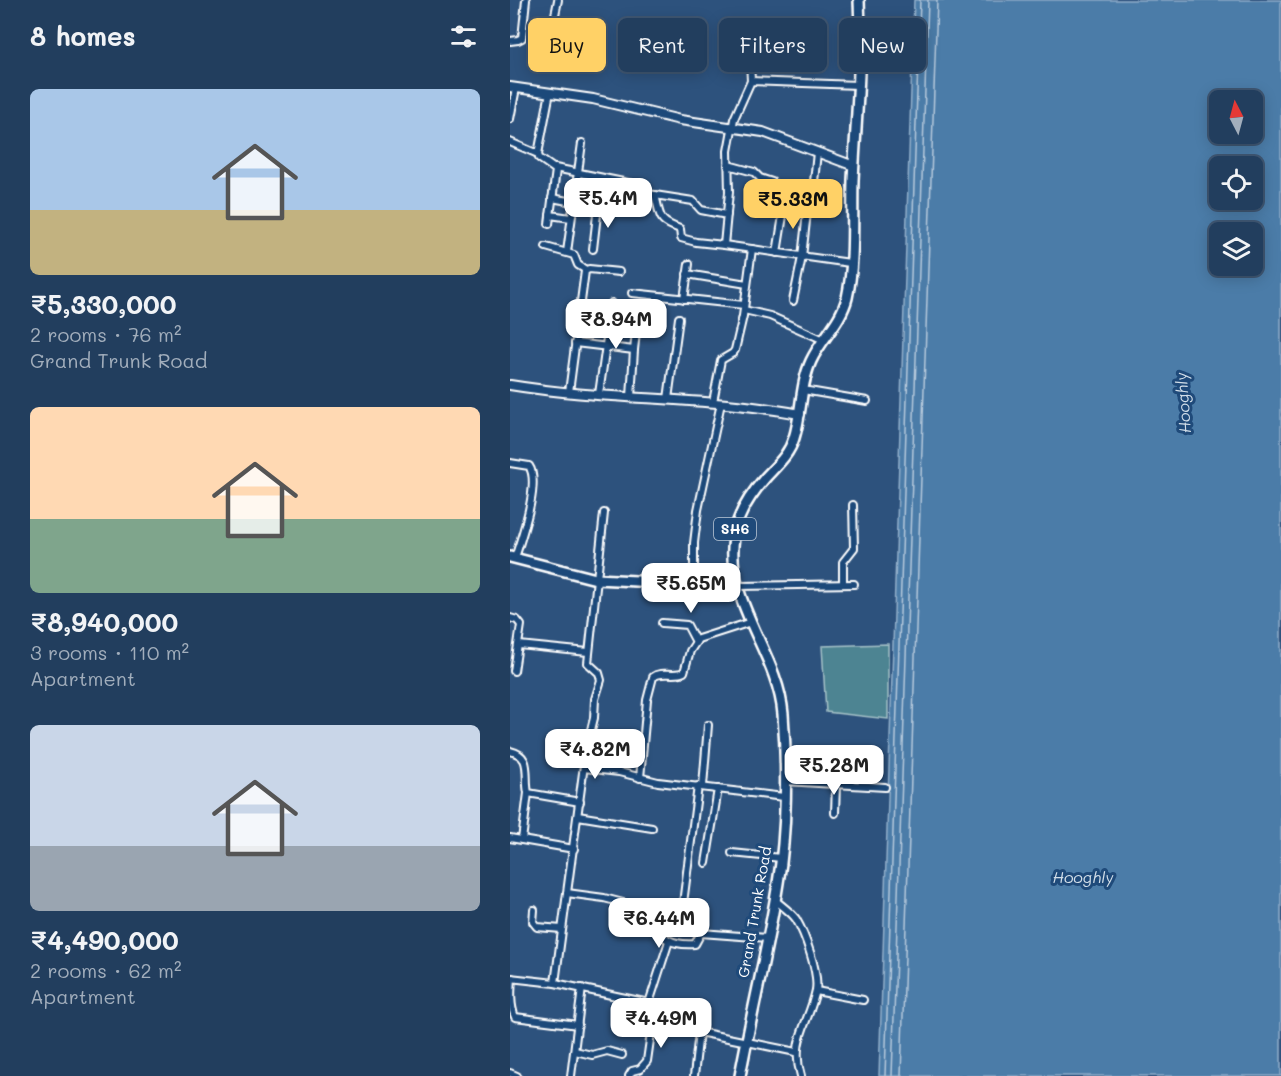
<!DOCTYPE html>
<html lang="en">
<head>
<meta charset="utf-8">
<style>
	body { margin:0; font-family:Mali,sans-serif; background:#2a4564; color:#f1f3f6; height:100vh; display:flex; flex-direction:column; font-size:22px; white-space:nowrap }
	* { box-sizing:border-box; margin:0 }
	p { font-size:20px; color:#a2aebc }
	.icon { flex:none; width:33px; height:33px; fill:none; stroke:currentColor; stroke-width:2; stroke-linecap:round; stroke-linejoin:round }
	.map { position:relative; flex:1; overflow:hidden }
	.sheet { display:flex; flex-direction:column; background:#223e5e; width:510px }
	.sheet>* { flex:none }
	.top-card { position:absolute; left:18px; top:18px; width:570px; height:54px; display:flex; gap:12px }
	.needle { width:39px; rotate:354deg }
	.controls { position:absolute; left:699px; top:90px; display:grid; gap:12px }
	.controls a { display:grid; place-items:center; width:54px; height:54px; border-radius:9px; background:#223e5e; box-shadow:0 3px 15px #0003,0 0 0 2px #3f5773; font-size:30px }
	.price { position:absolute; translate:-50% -51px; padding:0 14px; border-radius:12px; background:#fff; color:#222; font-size:20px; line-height:39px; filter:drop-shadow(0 2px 3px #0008) }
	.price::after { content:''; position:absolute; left:50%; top:36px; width:18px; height:14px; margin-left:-9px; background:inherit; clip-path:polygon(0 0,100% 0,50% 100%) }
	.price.active { background:#ffd166; color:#111 }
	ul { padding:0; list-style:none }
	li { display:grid; align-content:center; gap:12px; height:318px; padding:0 30px }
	li span { display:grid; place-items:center; height:186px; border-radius:9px; color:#555 }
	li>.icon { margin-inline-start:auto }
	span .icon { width:108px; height:108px; fill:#fffc; stroke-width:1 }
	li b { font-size:26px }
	h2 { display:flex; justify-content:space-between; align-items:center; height:72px; padding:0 30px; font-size:26px }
	.tag { padding:0 21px; border-radius:9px; background:#223e5e; box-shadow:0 3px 15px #0003,0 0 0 2px #3f5773; font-size:21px; line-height:54px }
	.tag.active { background:#ffd166; color:#111 }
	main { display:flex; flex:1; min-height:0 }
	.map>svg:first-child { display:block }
	.green { fill:#4e8492; stroke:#a6c2c8; stroke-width:1.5 }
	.water { fill:#4b7ba8; stroke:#93b0cb; stroke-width:1.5; fill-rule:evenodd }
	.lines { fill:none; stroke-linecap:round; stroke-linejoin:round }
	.shore { stroke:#b7cadc; stroke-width:1.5 }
	.minor-casing { stroke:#fff; stroke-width:10 }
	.tertiary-casing { stroke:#fff; stroke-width:12 }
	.secondary-casing { stroke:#fff; stroke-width:14 }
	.primary-casing { stroke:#fff; stroke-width:14 }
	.minor { stroke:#1f4a7a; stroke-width:6 }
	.tertiary { stroke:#1f4a7a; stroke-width:8 }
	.secondary { stroke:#1f4a7a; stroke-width:9 }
	.primary { stroke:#1f4a7a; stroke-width:9 }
	.labels { text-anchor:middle; stroke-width:6; stroke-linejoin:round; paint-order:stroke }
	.shield { fill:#1f4a7a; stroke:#bcc9d7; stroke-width:1.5 }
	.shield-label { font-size:14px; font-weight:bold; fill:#fff }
	.street-label { font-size:15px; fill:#fff; stroke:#1f4a7a }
	.water-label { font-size:16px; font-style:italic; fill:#d2dee9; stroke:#1f4a7a }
</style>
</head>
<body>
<main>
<section class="sheet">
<h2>8 homes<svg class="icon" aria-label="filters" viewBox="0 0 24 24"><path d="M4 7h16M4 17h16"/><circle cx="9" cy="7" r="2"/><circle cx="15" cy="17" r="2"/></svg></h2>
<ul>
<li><span style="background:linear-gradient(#a9c7e8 65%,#c2b280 0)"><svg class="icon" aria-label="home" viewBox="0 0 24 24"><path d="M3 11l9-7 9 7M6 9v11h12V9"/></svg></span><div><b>₹5,330,000</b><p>2 rooms · 76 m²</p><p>Grand Trunk Road</p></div></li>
<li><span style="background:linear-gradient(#ffd9b3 60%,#7fa58c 0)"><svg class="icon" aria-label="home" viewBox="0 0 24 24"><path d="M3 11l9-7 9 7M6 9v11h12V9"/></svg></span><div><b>₹8,940,000</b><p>3 rooms · 110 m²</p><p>Apartment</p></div></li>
<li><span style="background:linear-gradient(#c9d6e8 65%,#9aa5b1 0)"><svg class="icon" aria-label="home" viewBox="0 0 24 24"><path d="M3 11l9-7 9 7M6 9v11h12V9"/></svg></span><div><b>₹4,490,000</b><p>2 rooms · 62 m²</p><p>Apartment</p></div></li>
</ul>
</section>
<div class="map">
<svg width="771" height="1076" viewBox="0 0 771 1076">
	<rect width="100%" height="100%" fill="#2d527d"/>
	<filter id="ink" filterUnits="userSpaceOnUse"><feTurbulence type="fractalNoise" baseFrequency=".0167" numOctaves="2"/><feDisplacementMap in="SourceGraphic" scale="12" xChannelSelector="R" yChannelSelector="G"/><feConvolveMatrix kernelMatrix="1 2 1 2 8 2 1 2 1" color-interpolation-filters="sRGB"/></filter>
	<g filter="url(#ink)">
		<path class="green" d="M378 644V719L316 712 312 646Z"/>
		<path class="water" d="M404 0H771V1076H369ZM710 100H742V134H710ZM710 166H742V200H710ZM710 232H742V266H710Z"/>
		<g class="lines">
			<g class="shore">
				<path d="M375 1076 410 0"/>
				<path d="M382 1076 418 0"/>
				<path d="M391 1076 427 0"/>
			</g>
			<defs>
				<g id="minor">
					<path d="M43 25 48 0"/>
					<path d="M236 27 234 57 240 61 241 81"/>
					<path d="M0 41 8 40 12 38 16 0"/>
					<path d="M0 119 6 88"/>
					<path d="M0 142 28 154"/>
					<path d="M218 165 244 172 250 178 262 182 260 197"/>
					<path d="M45 168 123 184"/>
					<path d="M304 182 307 152"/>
					<path d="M132 193 183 201 191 210 217 215"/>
					<path d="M145 195C151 217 147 221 170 229L171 238 186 242 214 245"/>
					<path d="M42 198 111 211"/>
					<path d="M40 215 61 218"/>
					<path d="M39 224 46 170 29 158 28 154 40 92"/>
					<path d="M36 247 64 255 68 265 76 270"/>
					<path d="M83 249 88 206"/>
					<path d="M57 252 72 143"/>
					<path d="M267 253 275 203"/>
					<path d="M340 263 214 245 219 192 218 151 224 119 241 81 348 85"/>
					<path d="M177 274 237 284"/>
					<path d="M122 293 234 305"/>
					<path d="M174 299 179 264"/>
					<path d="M283 301 292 257 299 194"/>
					<path d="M234 310 260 316 314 340"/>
					<path d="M65 343 124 350 127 323"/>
					<path d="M293 390 357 401"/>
					<path d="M59 392 75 271 79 269 109 272"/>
					<path d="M89 394 102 303"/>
					<path d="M121 397 124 350"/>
					<path d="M158 399 169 318"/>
					<path d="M203 402 211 360 223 353 225 350 233 316 242 249"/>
					<path d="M0 463 19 466C31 483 11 538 5 558"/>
					<path d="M184 584V543L188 510 211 403"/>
					<path d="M333 584V562L344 548 343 505"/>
					<path d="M228 586 344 584"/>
					<path d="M0 618 7 620 11 625 4 671"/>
					<path d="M152 623 177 625 186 642"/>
					<path d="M9 645 78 652"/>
					<path d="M0 751C23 756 14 774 18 793L70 802"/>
					<path d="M74 768 109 772 148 782 274 797"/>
					<path d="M130 778 137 700 143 677C151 670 164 677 174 672L180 651 188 639 241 622"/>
					<path d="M275 781 375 787"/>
					<path d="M188 786 171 919 174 924 191 933"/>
					<path d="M193 786 198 725"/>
					<path d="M325 813 326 784"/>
					<path d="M68 816 142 828"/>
					<path d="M0 838 64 849"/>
					<path d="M12 840 18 793"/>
					<path d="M222 853 271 858"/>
					<path d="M196 863 208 789"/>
					<path d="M57 893 94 898 144 911 147 912C147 917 146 922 148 927 153 943 171 945 185 944L191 933 257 938"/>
					<path d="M265 900C272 906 281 912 286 919 295 934 309 973 306 990 299 1023 280 1041 291 1076"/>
					<path d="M24 910 23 922 27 927 52 929"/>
					<path d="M0 978 45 983 139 1003 169 1013 189 1032 286 1052"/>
					<path d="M2 978C1 991 0 1006 5 1017L68 1025"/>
					<path d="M45 983 76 750 84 718 85 699 91 680 89 673 78 663 94 513"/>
					<path d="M306 991 353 1000"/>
					<path d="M139 1003 159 941"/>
					<path d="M65 1051 82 1055 97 1051 112 1055"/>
					<path d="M0 1073 7 1076"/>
					<path d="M61 1076 72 988"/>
					<path d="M119 1076 122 1071 130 1069 137 1061 145 1005"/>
					<path d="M184 1076 189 1032"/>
				</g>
				<g id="tertiary">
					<path d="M0 87 83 99 170 120 253 132 344 166"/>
					<path d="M0 385C96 401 194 396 290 414"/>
				</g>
				<path id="secondary" d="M0 557 86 579 228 586"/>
				<path id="primary" d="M230 1076C242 1011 258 947 268 883 277 832 277 765 273 714 268 653 214 601 224 537 227 515 240 495 255 478 266 466 279 455 284 438 292 413 290 385 301 361 311 339 331 322 337 298 345 263 342 216 343 180 346 120 352 60 349 0"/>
			</defs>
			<use href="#minor" class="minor-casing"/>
			<use href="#tertiary" class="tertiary-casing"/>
			<use href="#secondary" class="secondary-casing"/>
			<use href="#primary" class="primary-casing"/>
			<use href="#minor" class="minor"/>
			<use href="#tertiary" class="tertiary"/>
			<use href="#secondary" class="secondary"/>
			<use href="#primary" class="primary"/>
		</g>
	</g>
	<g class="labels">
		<rect class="shield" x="204" y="518" width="42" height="22" rx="4.5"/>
		<g class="shield-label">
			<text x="225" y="534">SH6</text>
		</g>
		<g class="street-label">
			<text transform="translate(245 912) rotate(-80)" y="5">Grand Trunk Road</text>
		</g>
		<g class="water-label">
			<text transform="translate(673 403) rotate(-94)" y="6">Hooghly</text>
			<text x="573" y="883">Hooghly</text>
		</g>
	</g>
</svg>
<div class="controls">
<a><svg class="needle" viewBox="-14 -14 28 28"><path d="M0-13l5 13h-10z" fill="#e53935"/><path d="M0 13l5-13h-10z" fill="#a2aebc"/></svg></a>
<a><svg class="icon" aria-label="locate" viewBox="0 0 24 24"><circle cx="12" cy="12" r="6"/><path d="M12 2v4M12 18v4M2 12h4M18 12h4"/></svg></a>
<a><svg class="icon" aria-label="layers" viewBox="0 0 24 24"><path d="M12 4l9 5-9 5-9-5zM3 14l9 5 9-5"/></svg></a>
</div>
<b class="price" style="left:98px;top:229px">₹5.4M</b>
<b class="price active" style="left:283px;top:230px">₹5.33M</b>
<b class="price" style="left:106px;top:350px">₹8.94M</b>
<b class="price" style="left:181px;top:614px">₹5.65M</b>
<b class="price" style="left:85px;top:780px">₹4.82M</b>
<b class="price" style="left:324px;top:796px">₹5.28M</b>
<b class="price" style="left:149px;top:949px">₹6.44M</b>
<b class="price" style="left:151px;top:1049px">₹4.49M</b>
<div class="top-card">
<a class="tag active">Buy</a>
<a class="tag">Rent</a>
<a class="tag">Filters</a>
<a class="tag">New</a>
</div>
</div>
</main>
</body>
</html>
